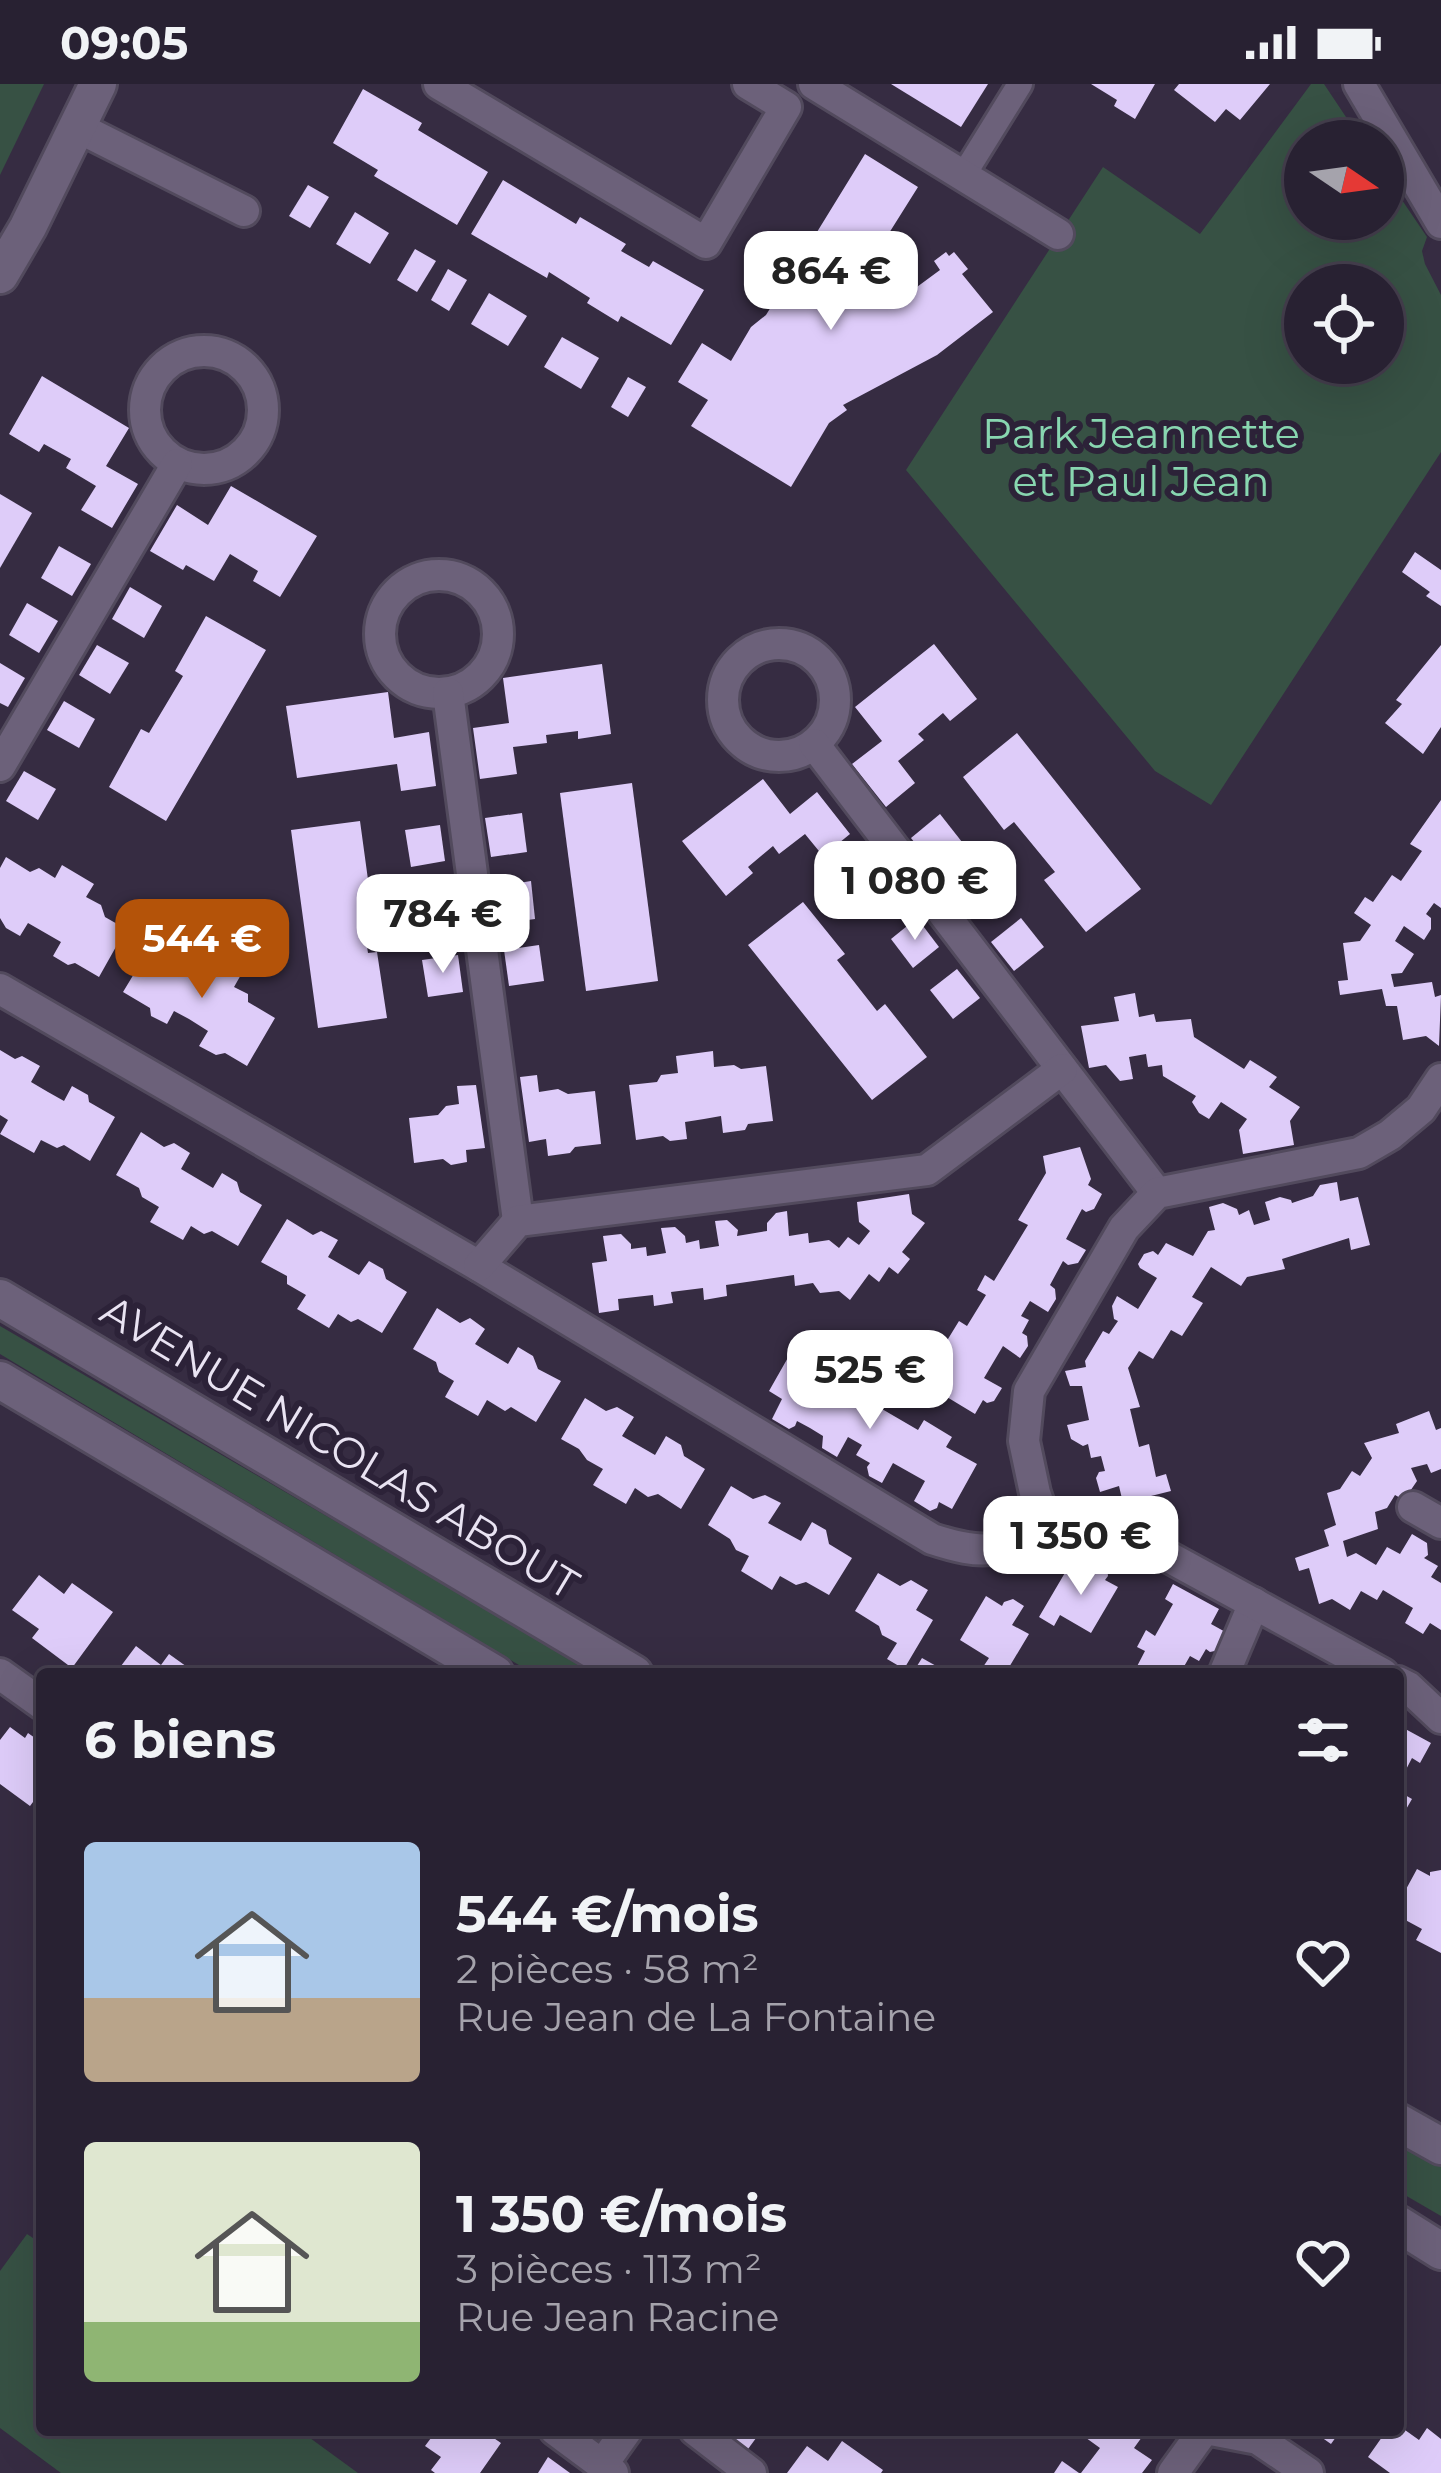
<!DOCTYPE html>
<html lang="fr">
<head>
<meta charset="utf-8">
<style>
	body { margin:0; font-family:Montserrat,sans-serif; background:#342e3e; color:#f1f3f6; height:100vh; display:flex; flex-direction:column; font-size:45px; white-space:nowrap }
	* { box-sizing:border-box; margin:0 }
	p { font-size:39px; color:#a5a3ac }
	.icon { flex:none; width:66px; height:66px; fill:none; stroke:currentColor; stroke-width:2; stroke-linecap:round; stroke-linejoin:round }
	.map { position:relative; flex:1; overflow:hidden }
	.drawer { position:absolute; left:36px; top:1584px; width:1368px; height:768px; display:flex; flex-direction:column; background:#282132; border-radius:12px; box-shadow:0 12px 48px #0002,0 0 0 3px #443e4d }
	.drawer>* { flex:none }
	.needle { width:78px; rotate:103deg }
	.controls { position:absolute; left:1284px; top:36px; display:grid; gap:24px }
	.controls a { display:grid; place-items:center; width:120px; height:120px; border-radius:50%; background:#282132; box-shadow:0 12px 48px #0002,0 0 0 3px #443e4d; font-size:60px }
	.price { position:absolute; translate:-50% -102px; padding:0 27px; border-radius:24px; background:#fff; color:#222; font-size:39px; line-height:78px; filter:drop-shadow(0 3px 6px #0008) }
	.price::after { content:''; position:absolute; left:50%; top:72px; width:36px; height:27px; margin-left:-18px; background:inherit; clip-path:polygon(0 0,100% 0,50% 100%) }
	.price.active { background:#b45309; color:#fff }
	ul { padding:0; list-style:none }
	li { display:flex; align-items:center; gap:36px; height:300px; padding:0 48px }
	li span { display:grid; place-items:center; flex:none; width:336px; height:240px; border-radius:12px; color:#555 }
	li>.icon { margin-inline-start:auto }
	span .icon { width:144px; height:144px; fill:#fffc; stroke-width:1 }
	li b { font-size:51px }
	h2 { display:flex; justify-content:space-between; align-items:center; height:144px; padding:0 48px; font-size:51px }
	.status { display:flex; justify-content:space-between; align-items:center; height:84px; padding:0 60px; background:#282132; direction:ltr }
	.status svg { height:33px; fill:currentColor }
	.map>svg:first-child { display:block }
	.green { fill:#375144; fill-rule:evenodd }
	.building { fill:#deccf9 }
	.lines { fill:none; stroke-linecap:round; stroke-linejoin:round }
	.pedestrian-casing { stroke:#524a5d; stroke-width:30 }
	.minor-casing { stroke:#524a5d; stroke-width:36 }
	.tertiary-casing { stroke:#524a5d; stroke-width:42 }
	.secondary-casing { stroke:#524a5d; stroke-width:42 }
	.pedestrian { stroke:#6c617a; stroke-width:24 }
	.minor { stroke:#6c617a; stroke-width:30 }
	.tertiary { stroke:#6c617a; stroke-width:36 }
	.secondary { stroke:#6c617a; stroke-width:36 }
	.labels { text-anchor:middle; stroke-width:12; stroke-linejoin:round; paint-order:stroke }
	.park-label { font-size:42px; fill:#88d6b0; stroke:#2c2238 }
	.street-label { font-size:42px; fill:#e9e3f2; stroke:#2c2238 }
</style>
</head>
<body>
<div class="status"><b>09:05</b><svg viewBox="0 0 49 12"><path d="M0 12V9h3v3zM5 12V6h3v6zM10 12V3h3v9zM15 12V0h3v12zM26 1h20v11H26zM47 4h2v5h-2z"/></svg></div>
<div class="map">
<svg width="1441" height="2389" viewBox="0 0 1441 2389">
	<rect width="100%" height="100%" fill="#362c42"/>
	<g class="green">
		<path d="M0 0H44L0 91Z"/>
		<path d="M1311 0H1324L1362 57H1305V135H1383V88L1427 153 1422 167 1425 180 1441 211V368L1211 721 1155 687 906 386 1103 83 1200 150ZM1305 201H1383V279H1305Z"/>
		<path d="M0 1242 598 1590H534L0 1270Z"/>
		<path d="M1398 2056 1441 2081V2132L1398 2107Z"/>
		<path d="M27 2150 42 2160V2346H299L358 2389H61L0 2344V2187Z"/>
	</g>
	<g class="building">
		<path d="M891 0H988L961 43Z"/>
		<path d="M1091 0H1155L1135 35 1114 22 1117 16Z"/>
		<path d="M1179 0H1270L1240 36 1226 25 1215 38 1174 6Z"/>
		<path d="M363 5 422 39 418 46 488 88 457 141 374 92 378 86 333 59Z"/>
		<path d="M865 70 918 103 874 173 888 180 878 195 906 211 940 186 934 177 946 168 949 172 954 168 968 185 962 190 993 228 937 271 843 321 847 326 829 339 791 403 691 342 708 316 678 298 702 259 731 277 751 243 766 231Z"/>
		<path d="M503 96 576 140 580 133 626 160 621 167 649 183 653 177 704 206 671 261 621 232 618 238 587 219 590 214 549 188 547 194 471 150Z"/>
		<path d="M308 101 329 113 310 144 289 132Z"/>
		<path d="M355 128 389 149 370 180 336 160Z"/>
		<path d="M415 165 436 177 417 208 397 196Z"/>
		<path d="M448 185 467 196 449 227 431 216Z"/>
		<path d="M489 209 527 232 508 262 471 240Z"/>
		<path d="M562 253 599 274 581 305 544 283Z"/>
		<path d="M42 292 129 344 106 382 138 400 112 444 81 426 96 402 66 384 71 375 44 360 39 368 9 350Z"/>
		<path d="M628 293 646 303 628 333 611 323Z"/>
		<path d="M231 402 317 452 280 513 253 497 258 487 230 470 214 497 186 481 183 486 150 467 177 421 208 441Z"/>
		<path d="M0 410 32 429 0 484Z"/>
		<path d="M59 462 91 480 72 512 41 494Z"/>
		<path d="M1415 468 1441 486V522L1426 512 1430 508 1402 488Z"/>
		<path d="M130 503 162 522 144 554 112 535Z"/>
		<path d="M27 519 58 537 39 569 9 551Z"/>
		<path d="M206 532 266 566 166 737 109 703 141 645 149 649 183 592 175 587Z"/>
		<path d="M934 560 977 615 950 637 943 629 918 650 924 656 898 677 915 699 886 723 852 680 882 657 855 623Z"/>
		<path d="M97 561 129 579 110 610 79 591Z"/>
		<path d="M1441 561V643L1423 670 1385 639 1402 620 1396 616Z"/>
		<path d="M0 579 25 594 8 623 0 619Z"/>
		<path d="M602 580 611 650 578 655V647L546 651 547 659 513 663 517 690 480 695 473 644 509 639 503 594Z"/>
		<path d="M388 608 394 654 429 648 436 702 401 707 397 680 297 694 286 622Z"/>
		<path d="M64 617 95 635 79 664 47 646Z"/>
		<path d="M1017 649 1141 805 1086 848 1044 796 1055 788 1014 738 1004 746 963 693Z"/>
		<path d="M24 687 56 705 38 736 6 717Z"/>
		<path d="M763 695 790 730 817 708 850 750 823 772 805 750 779 770 773 762 748 783 753 789 726 812 682 757Z"/>
		<path d="M632 699 658 897 586 907 560 709Z"/>
		<path d="M1441 716V824L1434 819 1426 830 1431 834V845L1424 856 1404 842 1395 857 1414 870 1402 889 1391 890 1394 903 1432 898 1435 913 1441 911 1439 962 1426 952 1403 956 1397 922H1386L1382 905 1340 911 1338 897 1348 896 1343 859 1360 857 1371 841 1354 829 1365 813 1373 818 1392 791 1401 797 1422 767 1410 760Z"/>
		<path d="M522 729 527 768 491 773 485 734Z"/>
		<path d="M940 730 962 758 932 781 911 754Z"/>
		<path d="M360 737 369 803 359 805 363 836 368 869 377 868 387 934 318 944 291 746Z"/>
		<path d="M440 741 445 777 411 783 405 746Z"/>
		<path d="M6 773 30 788 39 784 55 794 62 781 94 800 86 813 101 821 105 833 126 845 99 893 75 879 68 881 53 872 61 858 28 839 20 852 6 844 0 834V784Z"/>
		<path d="M875 781 898 810 871 830 849 802Z"/>
		<path d="M982 784 1003 811 973 834 951 806Z"/>
		<path d="M531 797 535 835 500 840 495 803Z"/>
		<path d="M449 806 454 842 419 847 414 811Z"/>
		<path d="M803 818 845 870 837 876 877 927 885 920 927 973 872 1016 748 861Z"/>
		<path d="M917 834 939 863 913 884 891 855Z"/>
		<path d="M1021 834 1044 863 1014 887 991 858Z"/>
		<path d="M152 860 175 874 182 871 199 882 208 869 242 889 234 903 248 910V918L275 934 247 982 225 969 216 971 199 962 208 947 189 935 174 927 167 940 151 932 150 924 123 908Z"/>
		<path d="M539 861 544 897 509 902 504 866Z"/>
		<path d="M458 871 463 908 428 913 422 876Z"/>
		<path d="M957 885 980 914 953 935 930 906Z"/>
		<path d="M1135 909 1139 933 1154 930 1156 938 1191 935 1194 953 1244 985 1250 976 1277 993 1269 1003 1300 1023 1290 1037 1294 1061 1243 1070 1239 1046 1247 1035 1221 1018 1209 1035 1199 1029 1192 1018 1196 1012 1163 992 1162 981 1148 983 1146 970 1129 973 1133 995 1120 997 1106 981 1089 984 1081 942 1119 937 1114 913Z"/>
		<path d="M0 966 15 975 22 972 40 982 31 998 48 1008 64 1017 72 1002 88 1011 89 1018 115 1033 90 1077 64 1061 57 1064 41 1056 34 1069 0 1050 8 1036 0 1031Z"/>
		<path d="M713 967 714 983 734 981 741 985 766 982 773 1037 748 1040 745 1046 723 1049 721 1032 704 1035 685 1038 687 1055 670 1057 663 1052 636 1056 629 1001 657 998 661 991 678 989 676 972Z"/>
		<path d="M537 991 539 1008 558 1005 568 1010 595 1007 601 1060 575 1063 570 1069 548 1072 546 1055 529 1058 520 993Z"/>
		<path d="M476 1001 485 1064 466 1066 467 1078 451 1081 443 1075 414 1079 409 1034 438 1031 446 1022 459 1020 457 1002Z"/>
		<path d="M141 1048 164 1063 174 1059 190 1069 181 1085 213 1104 222 1089 237 1098 240 1108 262 1121 238 1162 212 1147 204 1150 191 1142 183 1156 150 1138 159 1123 142 1113 139 1104 116 1091Z"/>
		<path d="M1080 1063 1091 1095 1088 1101 1102 1110 1094 1125 1086 1128 1082 1125 1066 1155 1086 1166 1078 1179 1068 1181 1063 1177 1050 1201 1055 1205 1056 1215 1048 1228 1030 1217 1021 1232 1029 1236 1022 1249 1027 1252 1028 1262 1020 1274 1003 1262 984 1294 1002 1304 994 1317 987 1319 983 1316 975 1330 932 1304 951 1273 940 1268 959 1237 967 1242 986 1211 977 1206 985 1191 994 1197 1028 1141 1018 1136 1046 1089 1043 1072Z"/>
		<path d="M1337 1098 1340 1117 1358 1113 1370 1161 1351 1166 1349 1154 1282 1175 1285 1185 1247 1193 1241 1202 1211 1183 1192 1213 1203 1219 1182 1252 1171 1246 1153 1275 1139 1267 1128 1284 1140 1323 1130 1325 1139 1363 1149 1360 1156 1393 1166 1390 1171 1407 1123 1419 1119 1402 1100 1408 1096 1394 1099 1388 1105 1387 1101 1372 1091 1374 1088 1360 1083 1362 1071 1355 1067 1341 1089 1336 1082 1302H1070L1065 1287 1086 1283 1085 1277 1103 1247 1109 1250 1118 1237 1114 1235 1112 1222 1117 1212 1138 1225 1157 1194 1140 1184 1138 1180 1144 1170 1153 1167 1158 1171 1166 1159 1193 1172 1208 1147 1215 1146 1209 1123 1223 1119 1237 1125 1239 1131 1249 1126 1254 1141 1270 1136 1265 1118 1280 1113 1291 1116 1292 1119 1313 1112 1320 1101Z"/>
		<path d="M909 1110 912 1130 925 1139 902 1168 910 1175 898 1190 889 1183 879 1198 869 1190 850 1216 839 1207 820 1209 813 1199 795 1202 794 1191 726 1201 727 1212 704 1216 703 1204 671 1208 673 1219 654 1222 653 1211 618 1215 619 1226 599 1229 592 1179 607 1177 603 1152 621 1150 631 1160V1165L646 1163 647 1172 666 1169 661 1144 675 1143 685 1152 686 1159 699 1156 700 1165 719 1162 715 1137 727 1136 738 1146 737 1152 767 1147V1139L776 1129 787 1127 789 1152 808 1149 809 1159 829 1156 839 1164 848 1153 859 1161 870 1147 859 1138 857 1118Z"/>
		<path d="M287 1135 313 1151 321 1147 338 1156 328 1173 359 1191 369 1177 383 1185 386 1195 407 1208 382 1249 358 1235 351 1238 338 1230 329 1244 297 1225 306 1211 287 1200V1192L261 1178Z"/>
		<path d="M437 1224 460 1239 470 1234 485 1245 475 1260 508 1280 518 1263 533 1272 538 1285 561 1297 536 1338 511 1323 505 1327 487 1316 478 1332 445 1313 454 1297 439 1288 436 1278 413 1265Z"/>
		<path d="M794 1263 808 1271 803 1279 871 1318 875 1310 887 1316 882 1325 918 1346 924 1336 952 1353 946 1363 977 1380 952 1425 939 1418 937 1424 930 1427 914 1417 925 1397 893 1379 882 1399 869 1392 867 1383 870 1379 856 1371 862 1361 848 1353 837 1373 822 1364 823 1352 810 1344 797 1337 795 1342 789 1345 772 1335 782 1315 769 1307Z"/>
		<path d="M585 1314 606 1327 617 1323 634 1333 622 1352 655 1371 666 1352 681 1361 684 1372 705 1385 681 1425 658 1410 648 1413 635 1404 626 1420 593 1401 603 1385 587 1376 579 1365 561 1355Z"/>
		<path d="M1429 1327 1436 1346 1441 1344V1385L1431 1389 1427 1380 1411 1384 1417 1397 1404 1416 1395 1411 1387 1424 1375 1428 1378 1445 1343 1457 1347 1473 1356 1469 1376 1481 1387 1463 1400 1470 1412 1450 1427 1459 1428 1471 1424 1474 1438 1482 1431 1493 1441 1499V1546L1430 1539 1423 1550 1405 1539 1413 1524 1383 1506 1377 1516 1361 1507 1350 1526 1332 1515 1319 1520 1309 1484 1299 1487 1295 1474 1329 1462 1324 1446 1336 1441 1327 1409 1340 1405 1352 1387 1360 1392 1372 1374 1364 1359 1399 1349 1396 1340Z"/>
		<path d="M731 1402 753 1415 765 1411 781 1419 768 1439 801 1457 812 1438 826 1446 829 1460 852 1474 829 1511 806 1498 796 1501 780 1492 772 1506 741 1487 749 1472 736 1466 730 1455 708 1441Z"/>
		<path d="M1093 1475 1107 1483 1108 1492 1105 1496 1118 1503 1091 1549 1060 1531 1054 1542 1039 1533 1066 1487 1080 1497Z"/>
		<path d="M878 1489 900 1502 911 1496 928 1506 916 1526 933 1536 904 1585 887 1575 897 1559 882 1551 879 1542 855 1527Z"/>
		<path d="M39 1491 64 1510 72 1499 113 1528 72 1584 32 1554 39 1545 12 1526Z"/>
		<path d="M1173 1500 1219 1525 1211 1540 1229 1550 1219 1566 1210 1568 1206 1565 1199 1577 1190 1572 1182 1586 1190 1590H1133L1145 1567 1137 1563 1146 1546 1155 1552 1173 1520 1165 1515Z"/>
		<path d="M986 1512 1002 1522 1004 1518 1013 1515 1024 1522 1012 1541 1029 1550 1005 1590H996L983 1583 989 1574 960 1556Z"/>
		<path d="M136 1562 161 1581 169 1570 197 1590H115Z"/>
		<path d="M922 1574 938 1583 934 1590H912Z"/>
		<path d="M1398 1641 1431 1659 1420 1679 1412 1674 1398 1701Z"/>
		<path d="M10 1643 25 1654 28 1649 42 1659V1706L30 1722 0 1700V1656Z"/>
		<path d="M1398 1707 1412 1715 1401 1734 1407 1747 1398 1750Z"/>
		<path d="M1417 1785 1430 1792V1788L1441 1786V1869L1416 1856 1422 1845 1398 1832V1820Z"/>
		<path d="M1398 2341 1419 2356 1427 2344 1441 2355V2389H1390L1368 2373 1387 2346H1398Z"/>
		<path d="M437 2346H482L501 2359 480 2389H435L431 2386 441 2373 425 2362Z"/>
		<path d="M722 2346H762L748 2365Z"/>
		<path d="M1086 2346H1147L1134 2364 1152 2376 1142 2389H1081L1100 2364 1082 2351Z"/>
		<path d="M1311 2346H1341L1331 2360Z"/>
		<path d="M842 2357 883 2386 881 2389H787L807 2362 828 2377Z"/>
		<path d="M548 2373 570 2389H538Z"/>
		<path d="M1062 2377 1079 2389H1054Z"/>
	</g>
	<g class="lines">
		<defs>
			<path id="pedestrian" d="M963 92 1020 0"/>
			<g id="minor">
				<path d="M439 0 706 159 786 23 748 0"/>
				<path d="M814 0 1058 150"/>
				<path d="M1359 0 1441 139"/>
				<path d="M79 44 244 127"/>
				<circle cx="204" cy="326" r="59"/>
				<circle cx="439" cy="550" r="59"/>
				<circle cx="779" cy="616" r="56"/>
				<path d="M448 609 518 1137"/>
				<path d="M814 660 1157 1109"/>
				<path d="M0 682 177 380"/>
				<path d="M0 905 479 1182 932 1455C984 1472 998 1468 1048 1446"/>
				<path d="M479 1182 518 1137 927 1086 1062 985"/>
				<path d="M1413 1423 1441 1439"/>
				<path d="M0 1590 42 1620"/>
				<path d="M1224 1590 1254 1519"/>
				<path d="M1383 1590 1165 1471 1110 1452 1048 1446 1035 1409 1024 1357 1029 1307 1124 1144 1157 1109 1359 1069 1390 1051 1421 1025 1441 995"/>
				<path d="M1398 1598 1408 1603 1441 1634"/>
				<path d="M555 2346 613 2389"/>
				<path d="M695 2346 751 2389"/>
				<path d="M1211 2346 1258 2355 1308 2389"/>
				<path d="M602 2381 627 2346"/>
				<path d="M1173 2389 1204 2346"/>
			</g>
			<path id="tertiary" d="M0 191 28 143 98 0"/>
			<g id="secondary">
				<path d="M0 1214 634 1590"/>
				<path d="M0 1296 495 1590"/>
				<path d="M1398 2038 1441 2062"/>
				<path d="M1398 2140 1441 2167"/>
			</g>
		</defs>
		<use href="#pedestrian" class="pedestrian-casing"/>
		<use href="#minor" class="minor-casing"/>
		<use href="#tertiary" class="tertiary-casing"/>
		<use href="#secondary" class="secondary-casing"/>
		<use href="#pedestrian" class="pedestrian"/>
		<use href="#minor" class="minor"/>
		<use href="#tertiary" class="tertiary"/>
		<use href="#secondary" class="secondary"/>
	</g>
	<g class="labels">
		<g class="park-label">
			<text x="1141" y="364">Park Jeannette<tspan x="1141" dy="48">et Paul Jean</tspan></text>
		</g>
		<g class="street-label">
			<text transform="translate(340 1363) rotate(31)" y="15">AVENUE NICOLAS ABOUT</text>
		</g>
	</g>
</svg>
<div class="controls">
<a><svg class="needle" viewBox="-14 -14 28 28"><path d="M0-13l5 13h-10z" fill="#e53935"/><path d="M0 13l5-13h-10z" fill="#a5a3ac"/></svg></a>
<a><svg class="icon" aria-label="locate" viewBox="0 0 24 24"><circle cx="12" cy="12" r="6"/><path d="M12 2v4M12 18v4M2 12h4M18 12h4"/></svg></a>
</div>
<b class="price" style="left:831px;top:249px">864 €</b>
<b class="price" style="left:915px;top:859px">1 080 €</b>
<b class="price" style="left:443px;top:892px">784 €</b>
<b class="price active" style="left:202px;top:917px">544 €</b>
<b class="price" style="left:870px;top:1348px">525 €</b>
<b class="price" style="left:1081px;top:1514px">1 350 €</b>
<section class="drawer">
<h2>6 biens<svg class="icon" aria-label="filters" viewBox="0 0 24 24"><path d="M4 7h16M4 17h16"/><circle cx="9" cy="7" r="2"/><circle cx="15" cy="17" r="2"/></svg></h2>
<ul>
<li><span style="background:linear-gradient(#a9c7e8 65%,#b9a48a 0)"><svg class="icon" aria-label="home" viewBox="0 0 24 24"><path d="M3 11l9-7 9 7M6 9v11h12V9"/></svg></span><div><b>544 €/mois</b><p>2 pièces · 58 m²</p><p>Rue Jean de La Fontaine</p></div><svg class="icon" aria-label="heart" viewBox="0 0 24 24"><path d="M12 20l-8-8c-3-5 5-10 8-4 3-6 11-1 8 4z"/></svg></li>
<li><span style="background:linear-gradient(#dfe7d0 75%,#8fb573 0)"><svg class="icon" aria-label="home" viewBox="0 0 24 24"><path d="M3 11l9-7 9 7M6 9v11h12V9"/></svg></span><div><b>1 350 €/mois</b><p>3 pièces · 113 m²</p><p>Rue Jean Racine</p></div><svg class="icon" aria-label="heart" viewBox="0 0 24 24"><path d="M12 20l-8-8c-3-5 5-10 8-4 3-6 11-1 8 4z"/></svg></li>
</ul>
</section>
</div>
</body>
</html>
